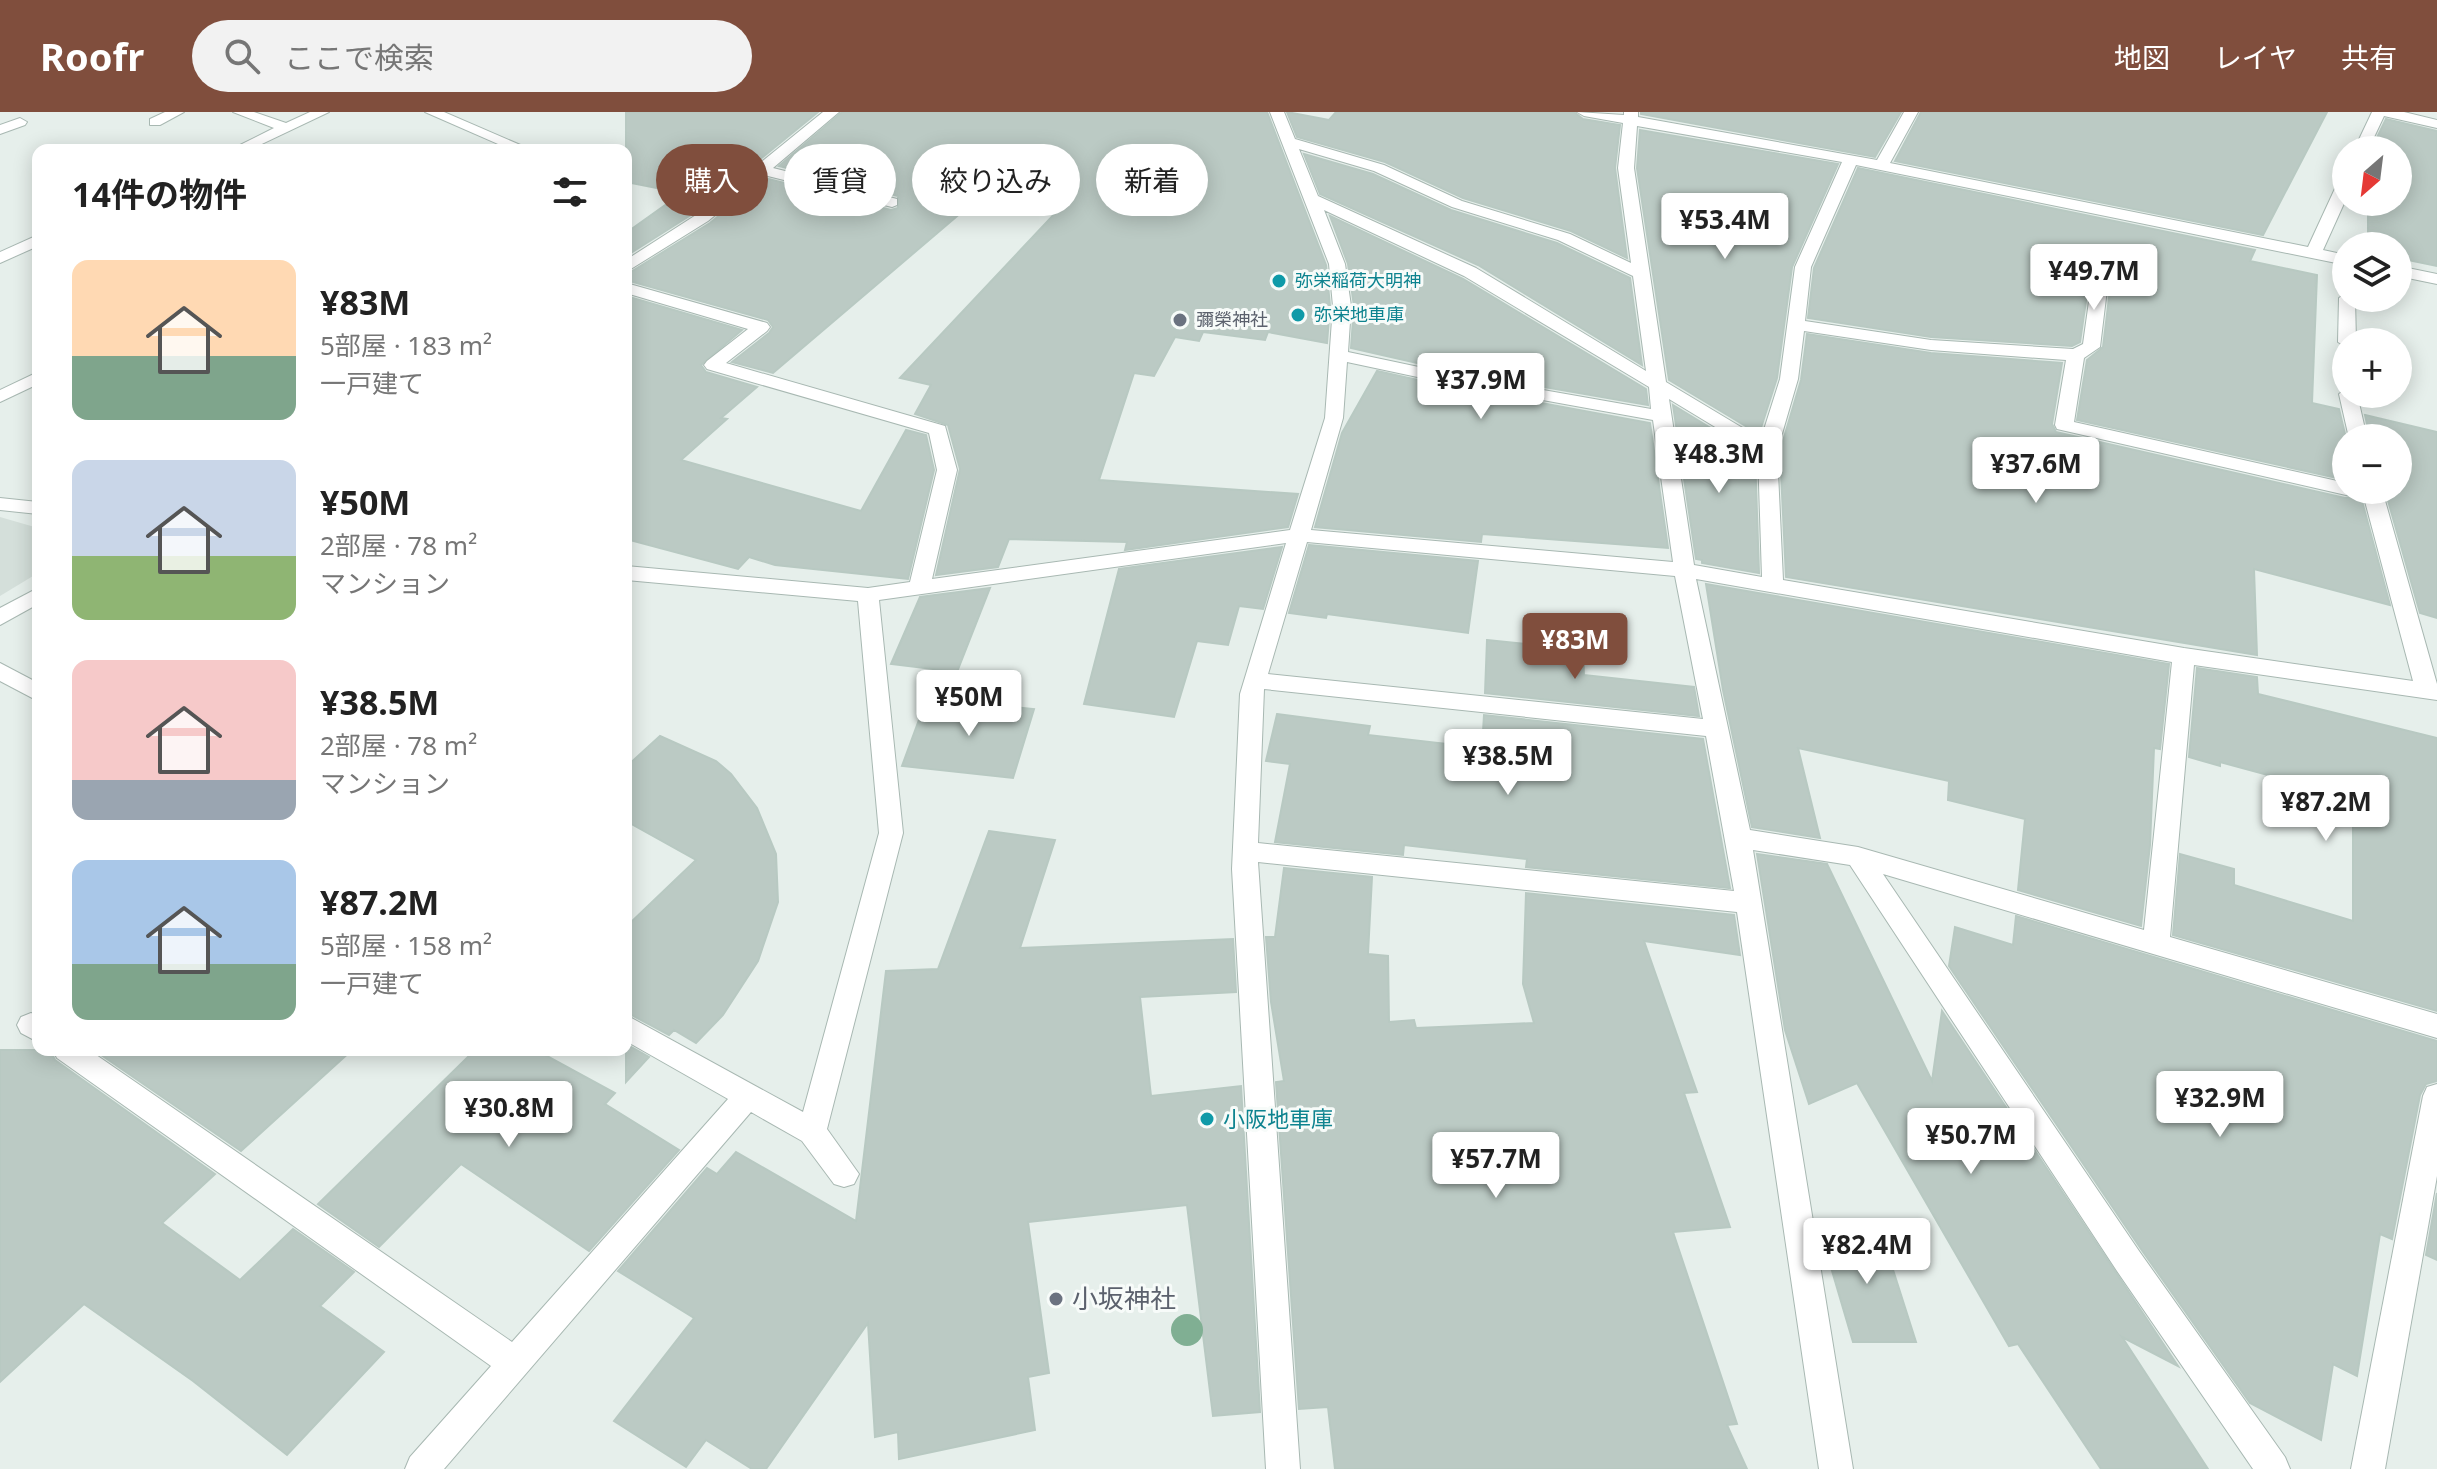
<!DOCTYPE html>
<html lang="ja">
<head>
<meta charset="utf-8">
<style>
	body { margin:0; font-family:"Noto Sans","Noto Sans JP",sans-serif; background:#f2f2f2; color:#222; height:100vh; display:flex; flex-direction:column; font-size:30px; white-space:nowrap }
	* { box-sizing:border-box; margin:0 }
	p { font-size:26px; color:#767676 }
	.icon { flex:none; width:44px; height:44px; fill:none; stroke:currentColor; stroke-width:2; stroke-linecap:round; stroke-linejoin:round }
	.map { position:relative; flex:1; overflow:hidden }
	.details { position:absolute; left:32px; top:32px; width:600px; height:912px; display:flex; flex-direction:column; background:#fff; border-radius:16px; box-shadow:0 4px 20px #0003 }
	.details>* { flex:none }
	.guide { position:absolute; left:656px; top:32px; width:760px; height:72px; display:flex; gap:16px }
	.needle { width:52px; rotate:208deg }
	.controls { position:absolute; left:2332px; top:24px; display:grid; gap:16px }
	.controls a { display:grid; place-items:center; width:80px; height:80px; border-radius:50%; background:#fff; box-shadow:0 4px 20px #0003; font-size:40px }
	.price { position:absolute; translate:-50% -68px; padding:0 18px; border-radius:8px; background:#fff; color:#222; font-size:26px; line-height:52px; filter:drop-shadow(0 2px 4px #0008) }
	.price::after { content:''; position:absolute; left:50%; top:48px; width:24px; height:18px; margin-left:-12px; background:inherit; clip-path:polygon(0 0,100% 0,50% 100%) }
	.price.active { background:#804e3d; color:#fff }
	ul { padding:0; list-style:none }
	li { display:flex; align-items:center; gap:24px; height:200px; padding:0 40px }
	li span { display:grid; place-items:center; flex:none; width:224px; height:160px; border-radius:16px; color:#555 }
	li>.icon { margin-inline-start:auto }
	span .icon { width:96px; height:96px; fill:#fffc; stroke-width:1 }
	li b { font-size:34px }
	h2 { display:flex; justify-content:space-between; align-items:center; height:96px; padding:0 40px; font-size:34px }
	.chip { padding:0 28px; border-radius:36px; background:#fff; box-shadow:0 4px 20px #0003; font-size:28px; line-height:72px }
	.chip.active { background:#804e3d; color:#fff }
	header { display:flex; align-items:center; gap:48px; box-sizing:border-box; height:112px; padding:0 40px; background:#804e3d; color:#fff }
	header strong { font-size:38px }
	nav { display:flex; gap:44px; margin-inline-start:auto; font-size:28px }
	.search { width:560px; height:72px; background:#f2f2f2; display:flex; align-items:center; gap:20px; box-sizing:border-box; padding:0 28px; border-radius:44px; color:#767676; font-size:30px }
	.map>svg:first-child { display:block }
	.built { fill:#d4dfda }
	.building { fill:#bbcac4; stroke:#b8c9c2; stroke-width:2 }
	.lines { fill:none; stroke-linecap:round; stroke-linejoin:round }
	.minor-casing { stroke:#a8b8b2; stroke-width:2 }
	.minor { fill:#fff; fill-rule:evenodd }
	.tree { fill:#80af93 }
	.culture-dot { fill:#0f9aa8; stroke:#f7fbf9; stroke-width:3 }
	.worship-dot { fill:#6b7280; stroke:#f7fbf9; stroke-width:3 }
	.labels { text-anchor:middle; stroke-width:6; stroke-linejoin:round; paint-order:stroke }
	.far-culture-label { font-size:18px; fill:#0d838f; stroke:#f7fbf9; text-anchor:start }
	.far-worship-label { font-size:18px; fill:#5b616d; stroke:#f7fbf9; text-anchor:start }
	.culture-label { font-size:22px; fill:#0d838f; stroke:#f7fbf9; text-anchor:start }
	.near-worship-label { font-size:26px; fill:#5b616d; stroke:#f7fbf9; text-anchor:start }
</style>
</head>
<body>
<header>
<strong>Roofr</strong>
<div class="search"><svg class="icon" aria-label="search" viewBox="0 0 24 24"><circle cx="10" cy="10" r="6"/><path d="M15 15l6 6"/></svg>ここで検索</div>
<nav><a>地図</a><a>レイヤ</a><a>共有</a></nav>
</header>
<div class="map">
<svg width="2437" height="1357" viewBox="0 0 2437 1357">
	<rect width="100%" height="100%" fill="#e6efeb"/>
	<path class="built" d="M0 405 38 416V461L0 484Z"/>
	<g class="building">
		<path d="M626 0H818L694 101 626 144V121L682 81 626 70Z"/>
		<path d="M842 0H1267L1326 153 1330 194 1327 231 1268 220 1265 228 1203 220 1199 229 1175 225 1154 264 1134 261 1099 368 1298 382 1288 415 1125 438 1127 430 1009 427 998 455 936 463 960 357 948 313 915 302 931 273 900 266 1077 78 1037 36 773 261 732 250 769 221 773 215 768 208 626 168V163L710 111 765 66 891 98 898 96V84L779 54Z"/>
		<path d="M1287 0 1329 8 1336 0H1574L1583 7 1620 13 1615 56 1627 146 1571 119 1463 86 1385 50 1297 25Z"/>
		<path d="M1641 0H1901L1875 45 1641 2Z"/>
		<path d="M1921 0H2327L2263 123 1895 49Z"/>
		<path d="M2386 7 2437 19V154L2398 146V134H2368V90H2398V38H2371Z"/>
		<path d="M1640 18 1838 52 1792 155 1777 266 1759 322 1669 268 1637 56Z"/>
		<path d="M1304 42 1373 62 1451 98 1557 131 1630 166 1642 253 1478 153 1320 82Z"/>
		<path d="M1858 56 2255 138 2250 149 2317 163 2312 291 2339 297 2346 326V368L2077 308 2087 248 2103 235 2112 161 2108 154 2099 153 2090 161 2080 230 2072 234 1931 225 1808 206 1814 156Z"/>
		<path d="M1330 104 1463 167 1646 277 1648 293 1527 272 1514 281 1525 288 1650 311 1668 436 1482 422 1481 430 1315 415 1342 321 1377 259 1440 273 1453 266 1448 258 1351 236 1354 194 1348 152Z"/>
		<path d="M626 184 742 218 701 253 706 260 757 275 721 306 727 307 681 348 861 399 906 318 926 323 934 358 908 467 775 453 749 445 738 457 626 427Z"/>
		<path d="M1807 222 1931 241 2062 251 2052 312 2056 320 2345 386 2354 384 2359 378 2390 493 2254 457 2257 543 1786 465 1780 339 1801 268Z"/>
		<path d="M1673 293 1755 343 1759 461 1702 451V448L1696 447Z"/>
		<path d="M2365 303 2437 320V506L2420 501 2385 378H2398V326H2370Z"/>
		<path d="M1309 433 1478 449 1468 521 1327 502 1326 506 1289 501Z"/>
		<path d="M1282 435 1263 497 1239 494 1228 533 1197 529 1174 605 1084 592 1119 457Z"/>
		<path d="M1706 472 2169 552 2160 637 2154 636 2150 733 2141 814 2018 778 2025 707 1948 688 1949 669 1798 636 1820 726 1752 715 1723 578Z"/>
		<path d="M990 476 957 560 891 552 920 485Z"/>
		<path d="M1487 528 1583 538 1584 563 1694 575 1699 604 1485 581Z"/>
		<path d="M2197 556 2257 565 2258 582 2437 626V899L2173 823 2180 742 2234 757V773L2353 809V686L2220 650V654L2189 645Z"/>
		<path d="M927 586 1034 597 1013 666 902 654Z"/>
		<path d="M1277 602 1370 614 1368 623 1482 636 1484 603 1703 627 1730 776 1526 755 1527 747 1404 733 1403 743 1275 730 1290 652 1266 649Z"/>
		<path d="M660 624 716 649 731 662 757 696 776 742 778 790 758 849 723 903 696 931 674 918 669 923 626 900V815L696 748 626 709V655Z"/>
		<path d="M989 719 1055 728 1020 836 1233 827 1236 880 1140 885 1151 984 1241 974 1260 1300 1213 1304 1187 1093 1028 1110 1049 1261 1028 1265 1035 1318 899 1347 898 1320 875 1325 868 1211 766 1357H752L706 1328 686 1355 614 1309 694 1206 618 1159 707 1056 717 1062 736 1040 856 1109 886 859 938 857Z"/>
		<path d="M1757 742 1827 752 1932 969 1942 899 2178 1254 2122 1225 2208 1357H2101L2018 1232 2009 1234 1857 971 1809 992 1785 918Z"/>
		<path d="M1284 756 1372 765 1368 842 1388 844 1389 910 1414 908 1416 916 1534 911 1523 872 1526 781 1734 803 1740 843 1644 829 1697 980 1684 981 1730 1115 1673 1120 1737 1312 1727 1313 1747 1357H1335L1328 1295 1299 1297 1276 970 1284 969 1271 890 1266 825H1275Z"/>
		<path d="M2016 804 2437 929V969L2426 972 2420 983 2392 1127 2380 1122 2357 1264 2333 1252 2321 1328 2250 1291 2141 1137 1949 854 1955 815 2013 833Z"/>
		<path d="M626 932 649 945 626 970Z"/>
		<path d="M0 938H50L55 948 215 1062 162 1111 240 1168 293 1117 354 1160 320 1194 384 1240 287 1343 193 1269 84 1192 0 1270Z"/>
		<path d="M94 938H352L241 1039Z"/>
		<path d="M475 938H536L615 981 605 992 679 1038 589 1139 461 1052 379 1135 318 1092Z"/>
		<path d="M2437 1081V1148L2426 1143Z"/>
		<path d="M1880 1117 1916 1230H1853L1820 1118Z"/>
	</g>
	<g class="lines">
		<defs>
			<g id="minor">
				<path d="M165 0H184L160 13H150V7Z"/>
				<path d="M233 0H254L286 11 310 0H329L249 38H230L274 16Z"/>
				<path d="M425 0H444L532 38H512Z"/>
				<path d="M823 0H839L773 56 897 87V93L892 95 764 63 708 109 626 160V148L696 103Z"/>
				<path d="M1270 0H1284L1295 27 1384 53 1462 89 1570 122 1631 151 1618 56 1623 11 1584 4 1577 0 1624 3V0H1638V5L1877 48 1904 0H1918L1890 51 2308 135 2338 70 2346 65V87L2323 138 2346 143V153L1856 53 1811 155 1805 209 1931 228 2073 237 2083 232 2093 161 2101 156 2107 157 2109 161 2100 235 2084 246 2074 310 2346 371V378H2355L2353 381 2346 383 2057 317 2055 313 2066 248 1931 238 1804 219 1798 267 1777 339 1783 468 2184 536 2413 569 2362 378H2382L2437 572V588L2194 553 2170 825 2437 902V926L1883 762 2139 1139 2285 1345 2290 1357H2253L2117 1159 1850 753 1753 738 1853 1357H1819L1737 800 1258 750 1300 1357H1266L1232 757 1240 582 1286 431 879 488 903 721 827 1017 859 1062 854 1072 844 1075 834 1072 802 1029 751 1000 444 1357H405L410 1345 491 1254 57 946 53 938H89L512 1230 728 987 626 929V903L803 1000 879 721 858 489 626 468V454L868 476 910 470 937 358 929 321 707 257 704 253 707 249 748 217 626 181V171L767 211 770 215 767 219 726 251 945 314 957 358 932 467 1290 418 1325 306 1333 194 1329 152ZM1637 14 1842 50 1795 155 1780 267 1761 327 1666 270 1634 56ZM1299 37 1374 59 1452 95 1558 128 1633 164 1646 259 1476 156 1318 84ZM1324 98 1464 164 1649 275 1651 297 1526 275 1517 280 1526 285 1653 308 1673 450 1311 418 1343 306 1347 250 1441 270 1450 265 1447 261 1348 240 1351 194 1345 152ZM1669 287 1758 341 1762 465 1694 453ZM1307 430 1675 464 1703 607 1268 562ZM1696 467 2172 550 2144 818 1858 735 1750 718ZM1264 577 1706 624 1734 779 1258 731Z"/>
				<path d="M2372 0H2404L2437 8V16L2384 4 2368 38H2354Z"/>
				<path d="M20 6 27 10 25 13 0 22V13Z"/>
				<path d="M38 123V134L0 151V140Z"/>
				<path d="M2398 154 2437 162V172L2398 164Z"/>
				<path d="M2346 181V186H2355L2356 230H2346V235L2338 230 2339 186Z"/>
				<path d="M38 260V272L0 290V278Z"/>
				<path d="M2346 277V282H2357L2367 326H2349L2339 282Z"/>
				<path d="M0 386 38 390V402L0 398Z"/>
				<path d="M38 476V492L0 513V496Z"/>
				<path d="M0 551 38 571V589L0 569Z"/>
				<path d="M31 901 38 904V930L21 921 17 913 21 905Z"/>
				<path d="M2437 972V1064L2385 1357H2351L2423 984 2427 975Z"/>
			</g>
		</defs>
		<use href="#minor" class="minor-casing"/>
		<use href="#minor" class="minor"/>
	</g>
	<circle class="tree" cx="1187" cy="1218" r="16"/>
	<g class="culture-dot">
		<circle cx="1279" cy="169" r="8"/>
		<circle cx="1298" cy="203" r="8"/>
		<circle cx="1207" cy="1007" r="8"/>
	</g>
	<g class="worship-dot">
		<circle cx="1180" cy="208" r="8"/>
		<circle cx="1056" cy="1187" r="8"/>
	</g>
	<g class="labels">
		<g class="far-culture-label">
			<text x="1295" y="175">弥栄稲荷大明神</text>
			<text x="1314" y="209">弥栄地車庫</text>
		</g>
		<g class="far-worship-label">
			<text x="1196" y="214">彌榮神社</text>
		</g>
		<g class="culture-label">
			<text x="1223" y="1015">小阪地車庫</text>
		</g>
		<g class="near-worship-label">
			<text x="1072" y="1196">小坂神社</text>
		</g>
	</g>
</svg>
<div class="controls">
<a><svg class="needle" viewBox="-14 -14 28 28"><path d="M0-13l5 13h-10z" fill="#e53935"/><path d="M0 13l5-13h-10z" fill="#767676"/></svg></a>
<a><svg class="icon" aria-label="layers" viewBox="0 0 24 24"><path d="M12 4l9 5-9 5-9-5zM3 14l9 5 9-5"/></svg></a>
<a>+</a>
<a>−</a>
</div>
<b class="price" style="left:1725px;top:149px">¥53.4M</b>
<b class="price" style="left:2094px;top:200px">¥49.7M</b>
<b class="price" style="left:1481px;top:309px">¥37.9M</b>
<b class="price" style="left:1719px;top:383px">¥48.3M</b>
<b class="price" style="left:2036px;top:393px">¥37.6M</b>
<b class="price active" style="left:1575px;top:569px">¥83M</b>
<b class="price" style="left:969px;top:626px">¥50M</b>
<b class="price" style="left:1508px;top:685px">¥38.5M</b>
<b class="price" style="left:2326px;top:731px">¥87.2M</b>
<b class="price" style="left:2220px;top:1027px">¥32.9M</b>
<b class="price" style="left:509px;top:1037px">¥30.8M</b>
<b class="price" style="left:1971px;top:1064px">¥50.7M</b>
<b class="price" style="left:1496px;top:1088px">¥57.7M</b>
<b class="price" style="left:1867px;top:1174px">¥82.4M</b>
<div class="guide">
<a class="chip active">購入</a>
<a class="chip">賃貸</a>
<a class="chip">絞り込み</a>
<a class="chip">新着</a>
</div>
<section class="details">
<h2>14件の物件<svg class="icon" aria-label="filters" viewBox="0 0 24 24"><path d="M4 7h16M4 17h16"/><circle cx="9" cy="7" r="2"/><circle cx="15" cy="17" r="2"/></svg></h2>
<ul>
<li><span style="background:linear-gradient(#ffd9b3 60%,#7fa58c 0)"><svg class="icon" aria-label="home" viewBox="0 0 24 24"><path d="M3 11l9-7 9 7M6 9v11h12V9"/></svg></span><div><b>¥83M</b><p>5部屋 · 183 m²</p><p>一戸建て</p></div></li>
<li><span style="background:linear-gradient(#c9d6e8 60%,#8fb573 0)"><svg class="icon" aria-label="home" viewBox="0 0 24 24"><path d="M3 11l9-7 9 7M6 9v11h12V9"/></svg></span><div><b>¥50M</b><p>2部屋 · 78 m²</p><p>マンション</p></div></li>
<li><span style="background:linear-gradient(#f6c9c9 75%,#9aa5b1 0)"><svg class="icon" aria-label="home" viewBox="0 0 24 24"><path d="M3 11l9-7 9 7M6 9v11h12V9"/></svg></span><div><b>¥38.5M</b><p>2部屋 · 78 m²</p><p>マンション</p></div></li>
<li><span style="background:linear-gradient(#a9c7e8 65%,#7fa58c 0)"><svg class="icon" aria-label="home" viewBox="0 0 24 24"><path d="M3 11l9-7 9 7M6 9v11h12V9"/></svg></span><div><b>¥87.2M</b><p>5部屋 · 158 m²</p><p>一戸建て</p></div></li>
</ul>
</section>
</div>
</body>
</html>
